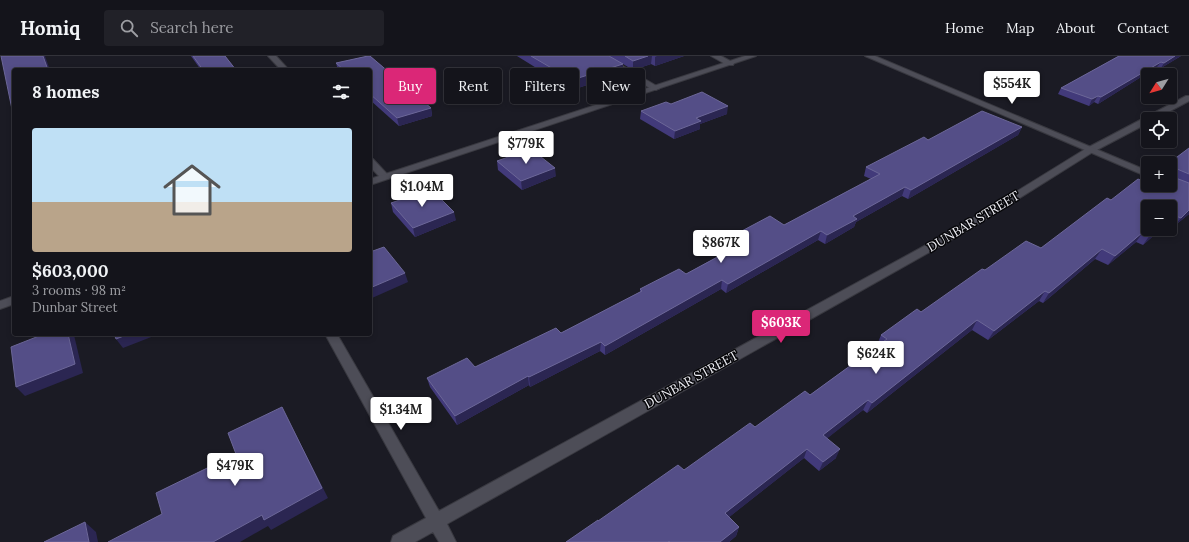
<!DOCTYPE html>
<html lang="en">
<head>
<meta charset="utf-8">
<style>
	body { margin:0; font-family:Lora,serif; background:#212128; color:#f1f3f6; height:100vh; display:flex; flex-direction:column; font-size:15px; white-space:nowrap }
	* { box-sizing:border-box; margin:0 }
	p { font-size:13px; color:#9d9ea3 }
	.icon { flex:none; width:22px; height:22px; fill:none; stroke:currentColor; stroke-width:2; stroke-linecap:round; stroke-linejoin:round }
	.map { position:relative; flex:1; overflow:hidden }
	.drawer { position:absolute; left:12px; top:12px; width:360px; height:268px; display:flex; flex-direction:column; background:#14141b; border-radius:4px; box-shadow:0 2px 6px #0003,0 0 0 1px #33333a }
	.drawer>* { flex:none }
	.guide { position:absolute; left:384px; top:12px; width:380px; height:36px; display:flex; gap:8px }
	.needle { width:26px; rotate:233deg }
	.controls { position:absolute; left:1141px; top:12px; display:grid; gap:8px }
	.controls a { display:grid; place-items:center; width:36px; height:36px; border-radius:4px; background:#14141b; box-shadow:0 2px 6px #0003,0 0 0 1px #33333a; font-size:20px }
	.price { position:absolute; translate:-50% -34px; padding:0 9px; border-radius:4px; background:#fff; color:#222; font-size:13px; line-height:26px; filter:drop-shadow(0 1px 2px #0008) }
	.price::after { content:''; position:absolute; left:50%; top:24px; width:12px; height:9px; margin-left:-6px; background:inherit; clip-path:polygon(0 0,100% 0,50% 100%) }
	.price.active { background:#db2777; color:#fff }
	ul { padding:0; list-style:none }
	li { display:grid; align-content:center; gap:8px; height:212px; padding:0 20px }
	li+li { border-top:1px solid #33333a }
	li span { display:grid; place-items:center; height:124px; border-radius:4px; color:#555 }
	li>.icon { margin-inline-start:auto }
	span .icon { width:72px; height:72px; fill:#fffc; stroke-width:1 }
	li b { font-size:17px }
	h2 { display:flex; justify-content:space-between; align-items:center; height:48px; padding:0 20px; font-size:17px }
	.chip { padding:0 14px; border-radius:4px; background:#14141b; box-shadow:0 2px 6px #0003,0 0 0 1px #33333a; font-size:14px; line-height:36px }
	.chip.active { background:#db2777; color:#fff }
	header { display:flex; align-items:center; gap:24px; box-sizing:border-box; height:56px; padding:0 20px; background:#14141b; border-bottom:1px solid #33333a }
	header strong { font-size:19px }
	nav { display:flex; gap:22px; margin-inline-start:auto; font-size:14px }
	.search { width:280px; height:36px; background:#212128; display:flex; align-items:center; gap:10px; box-sizing:border-box; padding:0 14px; border-radius:4px; color:#9d9ea3; font-size:15px }
	.map>svg:first-child { display:block }
	.lines { fill:none; stroke-linecap:round; stroke-linejoin:round }
	.lane-casing { stroke:#393940; stroke-width:2 }
	.street-casing { stroke:#393940; stroke-width:2 }
	.secondary-casing { stroke:#393940; stroke-width:2 }
	.lane { fill:#4d4d57; fill-rule:evenodd }
	.street { fill:#4d4d57; fill-rule:evenodd }
	.secondary { fill:#4d4d57; fill-rule:evenodd }
	.wall { fill:#423a7a }
	.shaded-wall { fill:#2b2652 }
	.building { fill:#544e87; stroke:#6c6798 }
	.labels { text-anchor:middle; stroke-width:3; stroke-linejoin:round; paint-order:stroke }
	.street-label { font-size:13px; fill:#ededf3; stroke:#07070a }
</style>
</head>
<body>
<header>
<strong>Homiq</strong>
<div class="search"><svg class="icon" aria-label="search" viewBox="0 0 24 24"><circle cx="10" cy="10" r="6"/><path d="M15 15l6 6"/></svg>Search here</div>
<nav><a>Home</a><a>Map</a><a>About</a><a>Contact</a></nav>
</header>
<div class="map">
<svg width="1189" height="486" viewBox="0 0 1189 486">
	<rect width="100%" height="100%" fill="#1b1b24"/>
	<g class="lines">
		<defs>
			<path id="lane" d="M711 0H721L734 7 733 9H727Z"/>
			<g id="street">
				<path d="M268 0H276L289 14H281Z"/>
				<path d="M597 0H606L660 32 656 34H653Z"/>
				<path d="M1186 40H1189V45L1155 63H1148V67L1093 96 967 175 447 468 456 486H439L433 476 415 486H391L393 480 426 462 325 278H337L439 455 959 171 1087 92Z"/>
				<path d="M370 102 373 103 388 119 390 121 388 123H382L370 111Z"/>
			</g>
			<g id="secondary">
				<path d="M745 0H756L370 129V123Z"/>
				<path d="M865 0H875L1148 115V121Z"/>
				<path d="M14 240V248L0 253V245Z"/>
			</g>
		</defs>
		<use href="#lane" class="lane-casing"/>
		<use href="#street" class="street-casing"/>
		<use href="#secondary" class="secondary-casing"/>
		<use href="#lane" class="lane"/>
		<use href="#street" class="street"/>
		<use href="#secondary" class="secondary"/>
	</g>
	<g class="wall">
		<path d="M191 0H225L236 14H201Z"/>
		<path d="M368 0H370L431 52 432 60 399 70 370 44V14H338L336 7Z"/>
		<path d="M517 0H684L655 10 651 8 633 14 623 8V17L572 34Z"/>
		<path d="M1119 0H1181L1161 12 1157 11 1098 48 1094 46 1089 50 1058 38 1061 32Z"/>
		<path d="M671 48 727 58 700 68V73L674 83 640 63 641 55Z"/>
		<path d="M1022 71 1018 79 908 143 902 140 856 166 854 171 825 188 818 184 726 237 721 233 605 299 600 295 530 331 529 329 457 369 430 331 427 322 475 311 561 277 640 236V233L686 218 740 188 737 186 738 177 784 169 871 123 864 120 866 111 928 84Z"/>
		<path d="M1189 92V158L1173 171 1170 170V151L1161 173 1143 189 1136 186 1108 209 1095 203 1043 247 1039 245 988 284 972 274 867 357 863 354 827 382 836 402 819 415 804 402 729 461 739 471 736 480 729 486H566L598 465 810 339 877 290V289L881 279 921 256 985 214 1041 192 1111 144 1145 126 1170 107Z"/>
		<path d="M497 105 556 120 522 134 498 114Z"/>
		<path d="M391 147 456 164 415 181 393 156Z"/>
	</g>
	<g class="shaded-wall">
		<path d="M43 0H45L50 14H48Z"/>
		<path d="M648 0H652L651 8 633 14V5Z"/>
		<path d="M657 0H684L655 10V1Z"/>
		<path d="M1175 0H1181L1161 12 1164 7Z"/>
		<path d="M1161 6 1157 11 1098 48 1101 41Z"/>
		<path d="M623 8V17L572 34V24Z"/>
		<path d="M1098 40 1094 46 1089 50 1092 43Z"/>
		<path d="M728 50 727 58 700 68V73L674 83 675 75 696 62Z"/>
		<path d="M431 52 432 60 399 70 397 62Z"/>
		<path d="M1022 71 1018 79 908 143 911 134Z"/>
		<path d="M555 112 556 120 522 134 521 125Z"/>
		<path d="M905 131 902 140 856 166 854 171 825 188 827 179 853 160Z"/>
		<path d="M1189 154V158L1173 171 1181 162Z"/>
		<path d="M454 156 456 164 415 181 413 172Z"/>
		<path d="M1157 173H1161L1143 189 1150 179Z"/>
		<path d="M821 175 818 184 726 237 728 228Z"/>
		<path d="M1143 176 1136 186 1108 209 1115 200Z"/>
		<path d="M1102 193 1095 203 1043 247 1049 237Z"/>
		<path d="M405 217 408 226 372 242 370 237V232Z"/>
		<path d="M722 224 721 233 605 299V290Z"/>
		<path d="M1045 235 1039 245 988 284 994 275Z"/>
		<path d="M977 264 972 274 867 357 872 347Z"/>
		<path d="M68 278H73L74 279 83 317 25 340 16 331Z"/>
		<path d="M129 278H159L123 292 116 283Z"/>
		<path d="M601 286 600 295 530 331 529 321Z"/>
		<path d="M528 320 529 329 457 369 455 360Z"/>
		<path d="M868 344 863 354 819 389 823 379Z"/>
		<path d="M282 351 328 442 271 474 268 470 240 486H213Z"/>
		<path d="M807 393 804 402 723 466 725 457Z"/>
		<path d="M840 393 836 402 819 415 823 406Z"/>
		<path d="M85 466 96 476 98 486H89Z"/>
		<path d="M739 471 736 480 729 486H720Z"/>
	</g>
	<g class="building">
		<path d="M1 0H43L48 14H14V63Z"/>
		<path d="M193 0H225L236 14H203Z"/>
		<path d="M368 0H370L431 52 397 62 370 38V14H344L336 7Z"/>
		<path d="M531 0H609L623 8 572 24Z"/>
		<path d="M625 0H648L633 5Z"/>
		<path d="M1119 0H1175L1164 7 1161 6 1101 41 1098 40 1092 43 1061 32Z"/>
		<path d="M702 36 728 50 696 62 701 65 675 75 641 55 666 46 671 48Z"/>
		<path d="M982 55 1022 71 911 134 905 131 853 160 857 163 827 179 821 175 728 228 722 224 605 290 601 286 529 321 528 320 455 360 427 322 467 302 475 311 556 272 561 277 642 235 640 233 679 213 686 218 749 184 738 177 770 160 784 169 880 118 866 111 924 81 928 84Z"/>
		<path d="M1189 92V118L1177 113 1175 115V118L1172 119 1173 121 1189 127V154L1181 162 1173 159 1170 162V151H1148V173H1157L1150 179 1143 176 1115 200 1102 193 1049 237 1045 235 994 275 977 264 872 347 868 344 823 379 840 393 823 406 807 393 725 457 739 471 720 486H670L669 485 668 486H566L598 464V465L678 409 684 414 750 367 755 371 805 335 810 339 887 283 881 279 917 253 921 256 982 213 985 214 1026 185 1041 192 1107 142 1111 144 1138 123 1145 126 1148 123V129H1170V107H1169Z"/>
		<path d="M531 93 555 112 521 125 497 105Z"/>
		<path d="M431 133 454 156 413 172 391 147Z"/>
		<path d="M384 191 405 217 370 232V196Z"/>
		<path d="M44 278H68L75 308 16 331 11 291Z"/>
		<path d="M114 278H129L116 283Z"/>
		<path d="M282 351 322 432 264 464 262 459 213 486H108L162 458 156 437 236 398 228 377Z"/>
		<path d="M85 466 89 486H44Z"/>
	</g>
	<g class="labels">
		<g class="street-label">
			<text transform="translate(973 165) rotate(-31)" y="5">DUNBAR STREET</text>
			<text transform="translate(691 323) rotate(-29)" y="5">DUNBAR STREET</text>
		</g>
	</g>
</svg>
<div class="controls">
<a><svg class="needle" viewBox="-14 -14 28 28"><path d="M0-13l5 13h-10z" fill="#e53935"/><path d="M0 13l5-13h-10z" fill="#9d9ea3"/></svg></a>
<a><svg class="icon" aria-label="locate" viewBox="0 0 24 24"><circle cx="12" cy="12" r="6"/><path d="M12 2v4M12 18v4M2 12h4M18 12h4"/></svg></a>
<a>+</a>
<a>−</a>
</div>
<b class="price" style="left:1012px;top:49px">$554K</b>
<b class="price" style="left:526px;top:109px">$779K</b>
<b class="price" style="left:422px;top:152px">$1.04M</b>
<b class="price" style="left:721px;top:208px">$867K</b>
<b class="price active" style="left:781px;top:288px">$603K</b>
<b class="price" style="left:876px;top:319px">$624K</b>
<b class="price" style="left:401px;top:375px">$1.34M</b>
<b class="price" style="left:235px;top:431px">$479K</b>
<div class="guide">
<a class="chip active">Buy</a>
<a class="chip">Rent</a>
<a class="chip">Filters</a>
<a class="chip">New</a>
</div>
<section class="drawer">
<h2>8 homes<svg class="icon" aria-label="filters" viewBox="0 0 24 24"><path d="M4 7h16M4 17h16"/><circle cx="9" cy="7" r="2"/><circle cx="15" cy="17" r="2"/></svg></h2>
<ul>
<li><span style="background:linear-gradient(#bfe0f5 60%,#b9a48a 0)"><svg class="icon" aria-label="home" viewBox="0 0 24 24"><path d="M3 11l9-7 9 7M6 9v11h12V9"/></svg></span><div><b>$603,000</b><p>3 rooms · 98 m²</p><p>Dunbar Street</p></div></li>
</ul>
</section>
</div>
</body>
</html>
